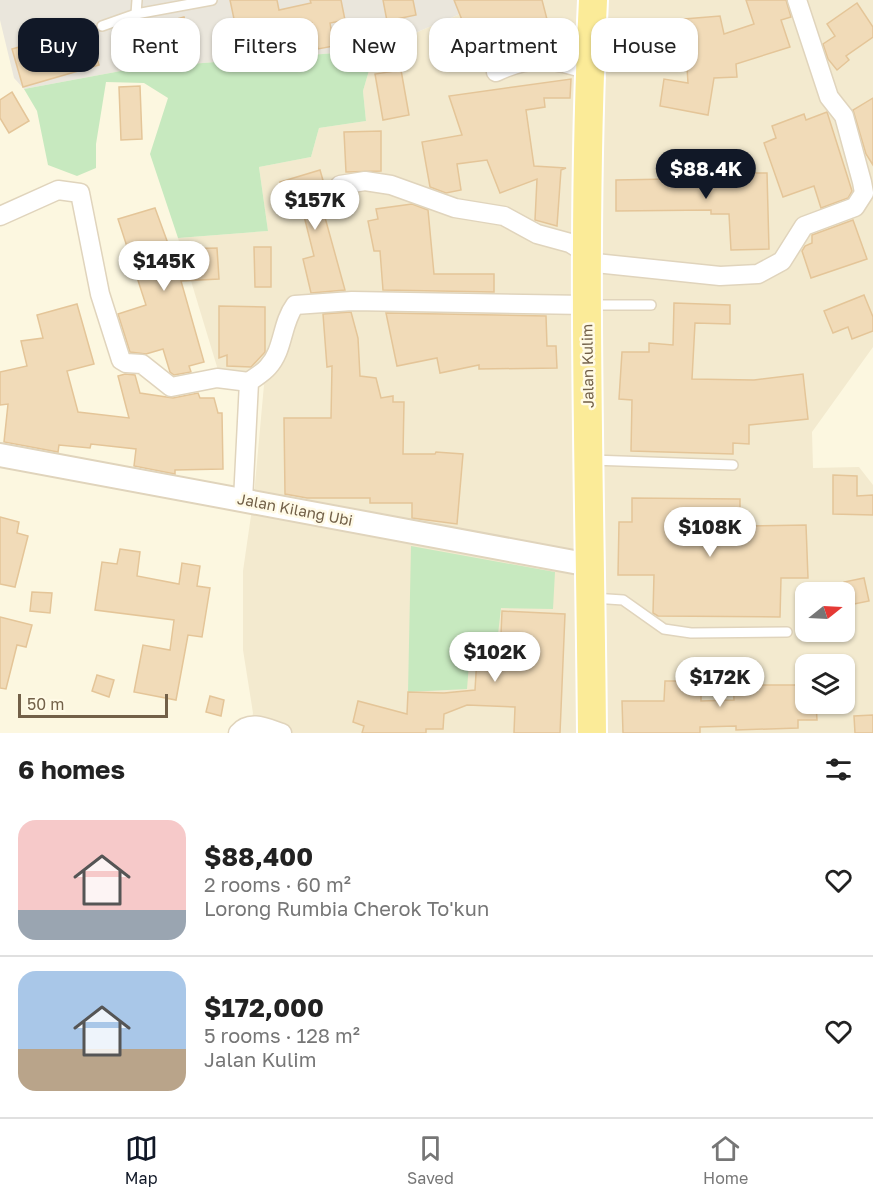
<!DOCTYPE html>
<html lang="en">
<head>
<meta charset="utf-8">
<style>
	body { margin:0; font-family:"Golos Text",sans-serif; background:#f2f2f2; color:#222; height:100vh; display:flex; flex-direction:column; font-size:22px; white-space:nowrap }
	* { box-sizing:border-box; margin:0 }
	p { font-size:20px; color:#767676 }
	.icon { flex:none; width:33px; height:33px; fill:none; stroke:currentColor; stroke-width:2; stroke-linecap:round; stroke-linejoin:round }
	.map { position:relative; height:733px; overflow:hidden }
	.sheet { display:flex; flex-direction:column; background:#fff; flex:1 }
	.sheet>* { flex:none }
	.top-card { position:absolute; left:18px; top:18px; width:837px; height:54px; display:flex; gap:12px }
	.needle { width:39px; rotate:72deg }
	.tools { position:absolute; left:795px; top:582px; display:grid; gap:12px }
	.tools a { display:grid; place-items:center; width:60px; height:60px; border-radius:12px; background:#fff; box-shadow:0 2px 4px #0004; font-size:30px }
	.scale { position:absolute; left:18px; bottom:15px; width:150px; box-sizing:border-box; padding-left:6px; border:3px solid #726048; border-top:0; font-size:16px; line-height:21px; white-space:nowrap; color:#726048; -webkit-text-stroke:4px #fffae6; paint-order:stroke }
	.price { position:absolute; translate:-50% -51px; padding:0 14px; border-radius:21px; background:#fff; color:#222; font-size:20px; line-height:39px; filter:drop-shadow(0 2px 3px #0008) }
	.price::after { content:''; position:absolute; left:50%; top:36px; width:18px; height:14px; margin-left:-9px; background:inherit; clip-path:polygon(0 0,100% 0,50% 100%) }
	.price.current { background:#111827; color:#fff }
	ul { padding:0; list-style:none }
	li { display:flex; align-items:center; gap:18px; height:150px; padding:0 18px }
	li+li { border-top:2px solid #e0e0e0 }
	li span { display:grid; place-items:center; flex:none; width:168px; height:120px; border-radius:18px; color:#555 }
	li>.icon { margin-inline-start:auto }
	span .icon { width:72px; height:72px; fill:#fffc; stroke-width:1 }
	li b { font-size:26px }
	h2 { display:flex; justify-content:space-between; align-items:center; height:72px; padding:0 18px; font-size:26px }
	.pill { padding:0 21px; border-radius:18px; background:#fff; box-shadow:0 2px 4px #0004; font-size:21px; line-height:54px }
	.pill.current { background:#111827; color:#fff }
	.dock { display:flex; justify-content:space-around; align-items:center; height:84px; border-top:2px solid #e0e0e0; background:#fff; font-size:16px; color:#767676 }
	.dock a { display:grid; justify-items:center; gap:3px }
	.dock .current { color:#111827 }
	.map>svg:first-child { display:block }
	.residential { fill:#f3eacf; fill-rule:evenodd }
	.industrial { fill:#eae6dc }
	.green { fill:#c7e9bf }
	.building { fill:#f1dbb8; stroke:#e4c598; stroke-width:1.5 }
	.lines { fill:none; stroke-linecap:round; stroke-linejoin:round }
	.service-casing { stroke:#e0d4bc; stroke-width:12 }
	.minor-casing { stroke:#e0d4bc; stroke-width:21 }
	.tertiary-casing { stroke:#e0d4bc; stroke-width:26 }
	.primary-casing { stroke:#fff; stroke-width:32 }
	.service { stroke:#fff; stroke-width:9 }
	.minor { stroke:#fff; stroke-width:18 }
	.tertiary { stroke:#fff; stroke-width:22 }
	.primary { stroke:#fbeb98; stroke-width:28 }
	.labels { text-anchor:middle; stroke-width:5; stroke-linejoin:round; paint-order:stroke }
	.street-label { font-size:15px; fill:#726048; stroke:#fffae6 }
</style>
</head>
<body>
<div class="map">
<svg width="873" height="733" viewBox="0 0 873 733">
	<rect width="100%" height="100%" fill="#fcf7e0"/>
	<path class="residential" d="M493 0H873V347L812 432 813 468 859 467 873 485V733H249L253 713 243 650V571L254 495 264 385 218 370 178 238 268 231 259 167 311 157 319 128 366 121 363 91 375 50ZM806 592H844V632H806ZM806 664H844V704H806Z"/>
	<path class="industrial" d="M0 0H493L375 50 137 68 24 89 14 78 0 20Z"/>
	<g class="green">
		<path d="M375 50 363 91 366 121 319 128 311 157 259 167 268 231 178 238 150 154 168 98 144 83 106 82 96 144V168L77 176 48 165 37 111 24 89 137 68Z"/>
		<path d="M411 546 555 572 553 609 501 608 496 652 470 651 467 689 408 692Z"/>
	</g>
	<g class="building">
		<path d="M230 0H277L279 10 311 3 310 0H341L345 20 330 23 334 46 318 49 312 23 238 38Z"/>
		<path d="M383 0H413L416 15 387 21Z"/>
		<path d="M454 0H542L549 27 501 40 506 56 470 70 454 22 462 20Z"/>
		<path d="M746 0H786L791 17 781 20 790 47 736 64 737 77 714 78 708 115 660 106 664 79 688 83 684 19 720 16 724 34 754 24Z"/>
		<path d="M857 3 873 27V37L846 56 849 60 837 70 828 59 823 44 835 36 827 24Z"/>
		<path d="M184 17 194 51 173 57 163 23Z"/>
		<path d="M613 21 641 22 640 41 612 40Z"/>
		<path d="M88 27 99 65 23 87 12 49Z"/>
		<path d="M401 70 409 115 383 120 375 74Z"/>
		<path d="M571 79 570 98H544L545 107 526 110 534 166 566 168 561 170 557 226 535 220 537 179 500 193 487 160 457 164 461 190 446 193 430 187 422 142 462 135 449 96Z"/>
		<path d="M140 86 142 139 121 140 119 87Z"/>
		<path d="M12 92 29 121 9 133 0 118V100Z"/>
		<path d="M873 98V165L866 154 853 110Z"/>
		<path d="M827 112 852 191 848 198 821 208 814 186 783 197 764 143 776 138 772 126 804 114 806 120Z"/>
		<path d="M381 131V171L346 172 344 132Z"/>
		<path d="M698 167V173H767L769 249 731 250 729 214H711V210L616 211V180L670 179 669 168Z"/>
		<path d="M320 170 329 201 321 203 345 290 311 293 303 259 314 256 302 208 289 212 280 182Z"/>
		<path d="M412 204 428 210 434 274H494V292L383 290 380 251H374L368 221 378 219 376 209Z"/>
		<path d="M155 208 170 249 217 248 219 279 181 281 204 362 189 366 191 372 174 375 170 372 163 349 146 354 130 352 118 314 146 305 118 219Z"/>
		<path d="M853 220 867 259 811 278 802 251 805 246 812 243V235Z"/>
		<path d="M254 247H271V287H255Z"/>
		<path d="M864 295 873 317V331L852 339 848 327 833 333 824 311Z"/>
		<path d="M674 303 730 305V324L695 323 692 379 754 380 803 374 808 419 749 425V444L733 443V454L631 451 632 400 619 399 622 352H649V343L673 345Z"/>
		<path d="M77 304 94 364 67 371 78 412 129 418 118 376 125 374 135 375 140 393 173 398 198 393 200 398H214L218 413H222L223 469 175 470V474L134 466 136 449 91 444 90 448 59 445 58 452 4 442 8 404 0 405V372L27 366 21 341 43 338 37 315Z"/>
		<path d="M219 306 265 307V352L251 367 227 366V355L219 358Z"/>
		<path d="M351 312 358 338 360 376 376 378 381 398 393 396V402H404L403 454H435L436 452 463 454 457 524 412 518V503H370V498H307L285 494 284 418H331L332 366 327 367 323 314Z"/>
		<path d="M386 313 546 316 547 346H556L557 368 479 369V365L440 373 437 358 397 366Z"/>
		<path d="M833 475 857 476V496L873 495V515L833 514Z"/>
		<path d="M632 498 740 499V526L806 525 808 578H781L780 617 658 616 653 613 654 575H618L619 522H632Z"/>
		<path d="M0 517 19 522 17 533 28 536 15 587 0 584Z"/>
		<path d="M120 549 140 552 137 576 179 584 182 563 200 566 197 586 210 588 202 637 188 635 176 700 134 692 143 645 170 650 174 620 95 610 102 562 117 564Z"/>
		<path d="M864 578 869 601 844 606V582Z"/>
		<path d="M32 592 52 593 50 613 30 611Z"/>
		<path d="M502 611 565 614 560 733H514L515 707 467 705 444 714 443 729H426V733H362L364 726 353 722 358 701 407 714 408 692 444 693 475 690 477 657 500 658Z"/>
		<path d="M0 617 32 625 26 647 17 645 6 689 0 688Z"/>
		<path d="M762 670V685H806V704H816L817 720H798V728L736 730V726L700 727V733H623L622 701H664L665 681H701V701L734 700 733 671Z"/>
		<path d="M97 675 114 680 109 697 92 691Z"/>
		<path d="M210 696 224 700 221 716 206 712Z"/>
		<path d="M873 715V733H855L854 716Z"/>
	</g>
	<g class="lines">
		<defs>
			<g id="service">
				<path d="M137 0 136 14 212 0"/>
				<path d="M102 26 136 14"/>
				<path d="M589 305H651"/>
				<path d="M592 460 733 465"/>
				<path d="M593 598 623 600 664 629 691 633 787 632"/>
			</g>
			<g id="minor">
				<path d="M496 72C531 55 555 58 590 71"/>
				<path d="M340 185 365 181 391 185 455 208 504 216 537 234 570 243 586 253"/>
				<path d="M0 216 58 190 80 193 100 294 121 360 126 363 142 364 171 387 217 378 249 382"/>
				<path d="M586 262 720 276 758 274 782 261 804 226 855 207 864 193 862 182 844 116 829 97 797 0"/>
				<path d="M243 500 249 382C255 377 263 373 268 367 284 350 281 324 295 305L352 301 587 305"/>
				<path d="M238 733C250 719 267 728 282 733"/>
			</g>
			<path id="tertiary" d="M0 455 590 565"/>
			<path id="primary" d="M592 733C590 489 581 244 593 0"/>
		</defs>
		<use href="#service" class="service-casing"/>
		<use href="#minor" class="minor-casing"/>
		<use href="#tertiary" class="tertiary-casing"/>
		<use href="#primary" class="primary-casing"/>
		<use href="#service" class="service"/>
		<use href="#minor" class="minor"/>
		<use href="#tertiary" class="tertiary"/>
		<use href="#primary" class="primary"/>
	</g>
	<g class="labels">
		<g class="street-label">
			<text transform="translate(588 366) rotate(-91)" y="5">Jalan Kulim</text>
			<text transform="translate(295 510) rotate(11)" y="5">Jalan Kilang Ubi</text>
		</g>
	</g>
</svg>
<div class="tools">
<a><svg class="needle" viewBox="-14 -14 28 28"><path d="M0-13l5 13h-10z" fill="#e53935"/><path d="M0 13l5-13h-10z" fill="#767676"/></svg></a>
<a><svg class="icon" aria-label="layers" viewBox="0 0 24 24"><path d="M12 4l9 5-9 5-9-5zM3 14l9 5 9-5"/></svg></a>
</div>
<div class="scale">50 m</div>
<b class="price current" style="left:706px;top:200px">$88.4K</b>
<b class="price" style="left:315px;top:231px">$157K</b>
<b class="price" style="left:164px;top:292px">$145K</b>
<b class="price" style="left:710px;top:558px">$108K</b>
<b class="price" style="left:495px;top:683px">$102K</b>
<b class="price" style="left:720px;top:708px">$172K</b>
<div class="top-card">
<a class="pill current">Buy</a>
<a class="pill">Rent</a>
<a class="pill">Filters</a>
<a class="pill">New</a>
<a class="pill">Apartment</a>
<a class="pill">House</a>
</div>
</div>
<section class="sheet">
<h2>6 homes<svg class="icon" aria-label="filters" viewBox="0 0 24 24"><path d="M4 7h16M4 17h16"/><circle cx="9" cy="7" r="2"/><circle cx="15" cy="17" r="2"/></svg></h2>
<ul>
<li><span style="background:linear-gradient(#f6c9c9 75%,#9aa5b1 0)"><svg class="icon" aria-label="home" viewBox="0 0 24 24"><path d="M3 11l9-7 9 7M6 9v11h12V9"/></svg></span><div><b>$88,400</b><p>2 rooms · 60 m²</p><p>Lorong Rumbia Cherok To'kun</p></div><svg class="icon" aria-label="heart" viewBox="0 0 24 24"><path d="M12 20l-8-8c-3-5 5-10 8-4 3-6 11-1 8 4z"/></svg></li>
<li><span style="background:linear-gradient(#a9c7e8 65%,#b9a48a 0)"><svg class="icon" aria-label="home" viewBox="0 0 24 24"><path d="M3 11l9-7 9 7M6 9v11h12V9"/></svg></span><div><b>$172,000</b><p>5 rooms · 128 m²</p><p>Jalan Kulim</p></div><svg class="icon" aria-label="heart" viewBox="0 0 24 24"><path d="M12 20l-8-8c-3-5 5-10 8-4 3-6 11-1 8 4z"/></svg></li>
</ul>
</section>
<nav class="dock">
<a class="current"><svg class="icon" aria-label="map" viewBox="0 0 24 24"><path d="M3 6l6-2 6 2 6-2v14l-6 2-6-2-6 2zM9 4v14M15 6v14"/></svg>Map</a>
<a><svg class="icon" aria-label="saved" viewBox="0 0 24 24"><path d="M7 4h10v16l-5-4-5 4z"/></svg>Saved</a>
<a><svg class="icon" aria-label="home" viewBox="0 0 24 24"><path d="M3 11l9-7 9 7M6 9v11h12V9"/></svg>Home</a>
</nav>
</body>
</html>
